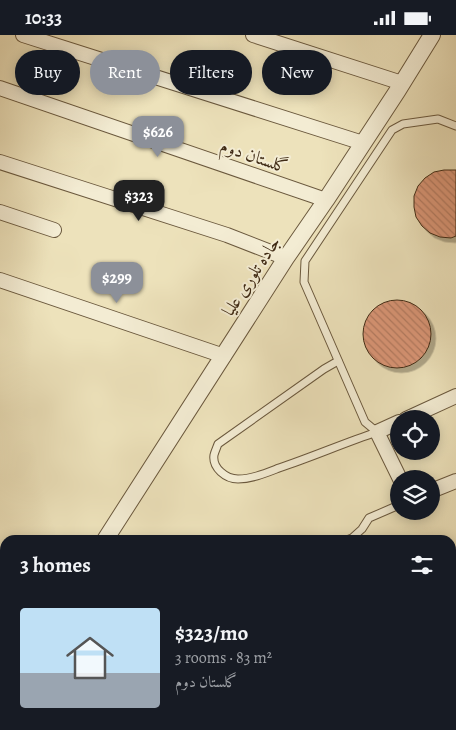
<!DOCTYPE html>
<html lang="en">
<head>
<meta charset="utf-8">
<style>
	body { margin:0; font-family:Alegreya,Amiri,serif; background:#242831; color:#f1f3f6; height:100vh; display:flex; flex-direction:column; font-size:19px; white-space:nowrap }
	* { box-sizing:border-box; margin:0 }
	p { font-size:16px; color:#9ea1a6 }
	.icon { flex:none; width:28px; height:28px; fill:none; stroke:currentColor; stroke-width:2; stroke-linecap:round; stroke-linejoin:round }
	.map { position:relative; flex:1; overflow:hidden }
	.details { position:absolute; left:0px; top:500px; width:456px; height:195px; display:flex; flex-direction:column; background:#171b24; border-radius:15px 15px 0 0; box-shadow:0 2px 12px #0003 }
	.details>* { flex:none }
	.hud { position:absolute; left:15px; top:15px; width:426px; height:45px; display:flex; gap:10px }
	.fabs { position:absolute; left:390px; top:375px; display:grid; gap:10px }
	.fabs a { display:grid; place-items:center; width:50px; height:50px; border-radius:50%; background:#171b24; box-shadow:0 2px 12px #0003; font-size:25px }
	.price { position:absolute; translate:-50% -42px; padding:0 11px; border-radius:10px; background:#8c9099; color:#fff; font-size:16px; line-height:32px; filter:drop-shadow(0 1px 2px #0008) }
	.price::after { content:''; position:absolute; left:50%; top:30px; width:15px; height:11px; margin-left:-8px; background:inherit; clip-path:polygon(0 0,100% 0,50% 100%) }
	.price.on { background:#222; color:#fff }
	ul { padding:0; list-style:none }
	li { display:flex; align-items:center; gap:15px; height:125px; padding:0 20px }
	li span { display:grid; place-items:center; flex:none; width:140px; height:100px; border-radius:5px; color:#555 }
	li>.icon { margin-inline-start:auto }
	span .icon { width:60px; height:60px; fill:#fffc; stroke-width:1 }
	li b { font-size:21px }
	h2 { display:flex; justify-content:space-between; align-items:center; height:60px; padding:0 20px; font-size:21px }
	.pill { padding:0 18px; border-radius:22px; background:#171b24; box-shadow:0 2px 12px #0003; font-size:18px; line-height:45px }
	.pill.on { background:#8c9099; color:#fff }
	.status { display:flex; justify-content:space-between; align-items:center; height:35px; padding:0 25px; background:#171b24; direction:ltr }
	.status svg { height:14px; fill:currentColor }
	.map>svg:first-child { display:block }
	.building { fill:url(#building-back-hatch); stroke:#402b15; filter:url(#shadow) }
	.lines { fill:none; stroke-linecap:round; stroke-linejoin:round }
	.service-casing { stroke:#6b593e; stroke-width:9 }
	.minor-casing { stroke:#6b593e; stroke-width:16 }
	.tertiary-casing { stroke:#6b593e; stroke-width:18 }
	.secondary-casing { stroke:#402b15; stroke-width:21 }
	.trunk-casing { stroke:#402b15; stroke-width:24 }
	.service { stroke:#f3ecd3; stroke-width:7 }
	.minor { stroke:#f3ecd3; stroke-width:14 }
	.tertiary { stroke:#f3ecd3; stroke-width:16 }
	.secondary { stroke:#f3ecd3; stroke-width:19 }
	.trunk { stroke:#e6c17e; stroke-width:22 }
	.labels { text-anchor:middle; stroke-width:4; stroke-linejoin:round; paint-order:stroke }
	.street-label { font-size:18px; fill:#402b15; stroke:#f3ecd3 }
</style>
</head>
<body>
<div class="status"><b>10:33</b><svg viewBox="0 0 49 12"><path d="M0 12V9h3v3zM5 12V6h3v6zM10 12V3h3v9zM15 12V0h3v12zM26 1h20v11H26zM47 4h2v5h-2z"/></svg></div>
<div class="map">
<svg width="456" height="695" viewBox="0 0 456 695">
	<defs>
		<pattern id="building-back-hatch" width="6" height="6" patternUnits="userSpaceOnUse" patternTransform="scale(1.25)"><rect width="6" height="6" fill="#dc9778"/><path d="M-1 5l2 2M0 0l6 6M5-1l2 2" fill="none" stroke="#b47b61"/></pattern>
		<filter id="shadow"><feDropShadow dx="4.5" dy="4.5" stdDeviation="0" flood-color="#0004"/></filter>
	</defs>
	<rect width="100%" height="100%" fill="#ede2bb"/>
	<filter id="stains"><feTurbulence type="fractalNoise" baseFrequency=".004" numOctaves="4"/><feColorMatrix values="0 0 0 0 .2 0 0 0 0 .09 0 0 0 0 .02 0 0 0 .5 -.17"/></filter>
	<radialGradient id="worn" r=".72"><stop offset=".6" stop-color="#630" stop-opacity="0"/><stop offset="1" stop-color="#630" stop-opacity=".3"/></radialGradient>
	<g class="building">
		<path d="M444 135H456V201L451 203 440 202 430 198 422 191 416 182 414 172V161L418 151 425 143 434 137Z"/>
		<circle cx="397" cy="299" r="34"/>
	</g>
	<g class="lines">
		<defs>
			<g id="service">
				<path d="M338 326 324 334 218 409C217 412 215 416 214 420 212 433 226 444 238 444 252 444 266 438 279 433 312 422 344 408 377 397"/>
				<path d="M377 397 365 387 304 247 305 226 392 95 403 89 438 84 456 91"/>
				<path d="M347 505 352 503 362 494 369 483 399 470"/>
				<path d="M224 690 241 693"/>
				<path d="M60 695 72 690"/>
			</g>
			<g id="minor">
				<path d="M23 0 363 108"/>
				<path d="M253 0 402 48"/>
				<path d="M0 53 326 165"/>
				<path d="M0 127 227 200 286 223"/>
				<path d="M0 177 54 195"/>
				<path d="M0 245 224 321"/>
				<path d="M406 384 456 361"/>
				<path d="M399 387 377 397 400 444"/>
				<path d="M431 456 456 446"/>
			</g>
			<g id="tertiary">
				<path d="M105 505 286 223 326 165 398 55 432 0"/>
				<path d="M0 672 5 664"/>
			</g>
			<g id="secondary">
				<path d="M451 572 456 569"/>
				<path d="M451 679 456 677"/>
				<path d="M411 695 424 690"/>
			</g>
			<g id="trunk">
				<path d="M451 599 456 597"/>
				<path d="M451 634 456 632"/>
				<path d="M244 695 255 690"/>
				<path d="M310 695 320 690"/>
			</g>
		</defs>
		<use href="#service" class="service-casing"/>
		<use href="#minor" class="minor-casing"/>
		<use href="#tertiary" class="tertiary-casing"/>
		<use href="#secondary" class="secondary-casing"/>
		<use href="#trunk" class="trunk-casing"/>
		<use href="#service" class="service"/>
		<use href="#minor" class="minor"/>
		<use href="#tertiary" class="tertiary"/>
		<use href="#secondary" class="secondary"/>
		<use href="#trunk" class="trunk"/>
	</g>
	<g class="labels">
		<g class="street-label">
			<text transform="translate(254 121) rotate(19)" y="6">گلستان دوم</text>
			<text transform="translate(251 241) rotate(-57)" y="6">جاده تلوری علیا</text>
		</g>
	</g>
	<rect width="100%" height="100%" filter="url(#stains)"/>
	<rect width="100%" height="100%" fill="url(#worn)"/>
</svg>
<div class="fabs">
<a><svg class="icon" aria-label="locate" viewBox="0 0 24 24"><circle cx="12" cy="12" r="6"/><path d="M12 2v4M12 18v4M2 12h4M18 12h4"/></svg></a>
<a><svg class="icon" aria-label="layers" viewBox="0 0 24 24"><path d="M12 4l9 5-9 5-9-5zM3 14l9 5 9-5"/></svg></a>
</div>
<b class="price" style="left:158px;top:123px">$626</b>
<b class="price on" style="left:139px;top:187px">$323</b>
<b class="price" style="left:117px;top:269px">$299</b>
<div class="hud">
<a class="pill">Buy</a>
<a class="pill on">Rent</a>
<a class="pill">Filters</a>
<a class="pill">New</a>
</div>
<section class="details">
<h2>3 homes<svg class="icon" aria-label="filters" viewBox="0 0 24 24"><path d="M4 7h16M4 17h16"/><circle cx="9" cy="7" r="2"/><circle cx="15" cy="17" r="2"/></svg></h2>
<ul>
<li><span style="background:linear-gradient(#bfe0f5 65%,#9aa5b1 0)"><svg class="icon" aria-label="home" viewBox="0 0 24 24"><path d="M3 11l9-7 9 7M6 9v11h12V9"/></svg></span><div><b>$323/mo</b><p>3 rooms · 83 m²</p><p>گلستان دوم</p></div></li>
</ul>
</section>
</div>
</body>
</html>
